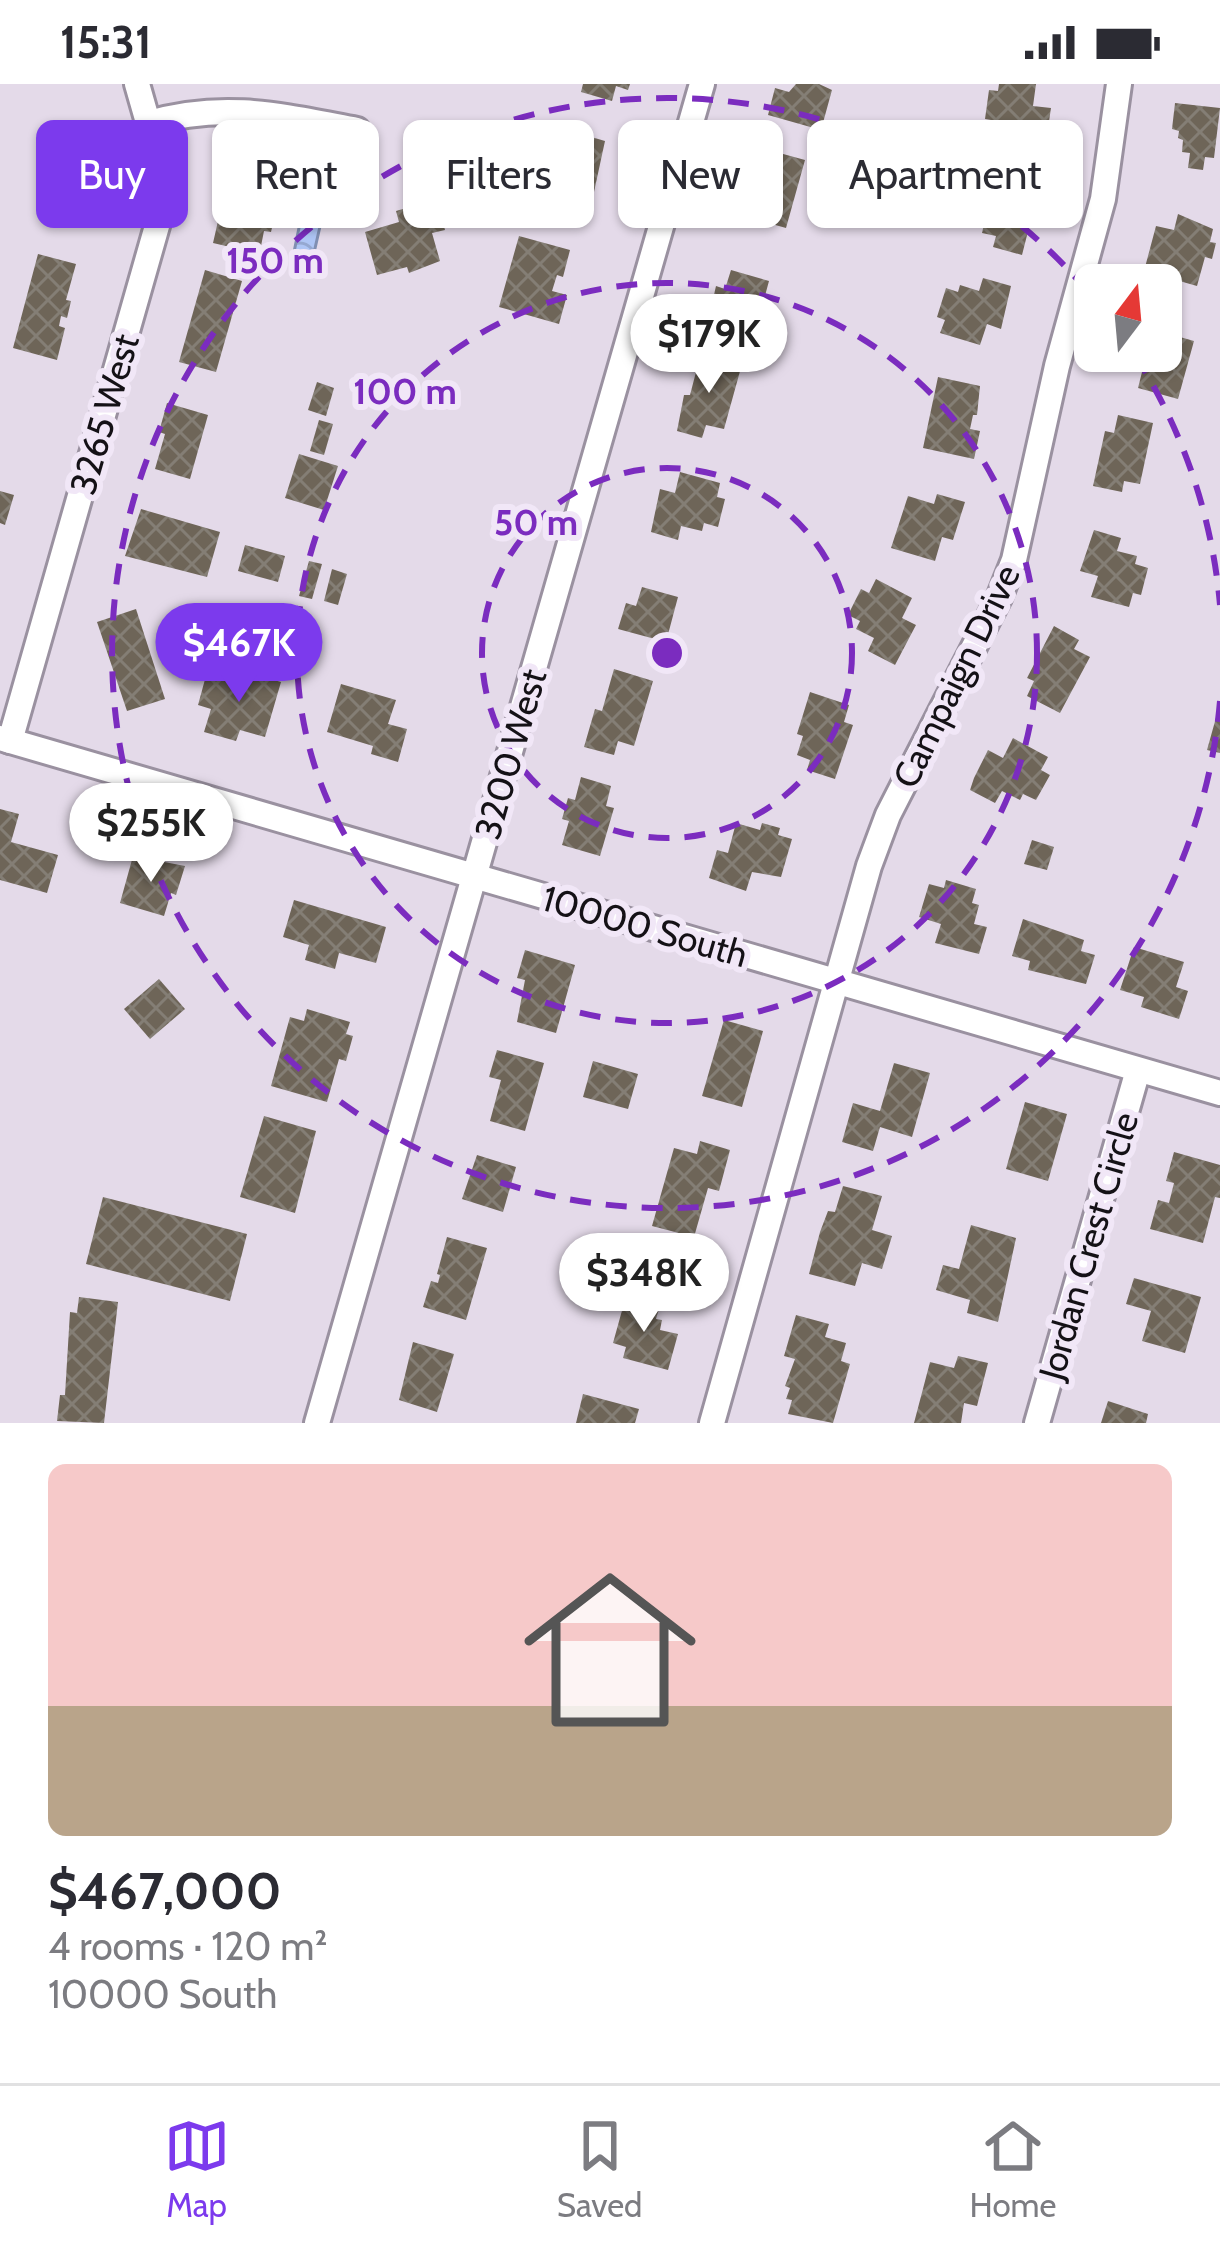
<!DOCTYPE html>
<html lang="en">
<head>
<meta charset="utf-8">
<style>
	body { margin:0; font-family:Cabin,sans-serif; background:#f2f2f3; color:#2b2b33; height:100vh; display:flex; flex-direction:column; font-size:45px; white-space:nowrap }
	* { box-sizing:border-box; margin:0 }
	p { font-size:39px; color:#7c7c81 }
	.icon { flex:none; width:66px; height:66px; fill:none; stroke:currentColor; stroke-width:2; stroke-linecap:round; stroke-linejoin:round }
	.map { position:relative; height:1339px; overflow:hidden }
	.side { display:flex; flex-direction:column; background:#fff; flex:1 }
	.side>* { flex:none }
	.guide { position:absolute; left:36px; top:36px; width:1149px; height:108px; display:flex; gap:24px }
	.needle { width:78px; rotate:16deg }
	.buttons { position:absolute; left:1074px; top:180px; display:grid; gap:24px }
	.buttons a { display:grid; place-items:center; width:108px; height:108px; border-radius:18px; background:#fff; box-shadow:0 3px 9px #0004; font-size:60px }
	.price { position:absolute; translate:-50% -102px; padding:0 27px; border-radius:42px; background:#fff; color:#222; font-size:39px; line-height:78px; filter:drop-shadow(0 3px 6px #0008) }
	.price::after { content:''; position:absolute; left:50%; top:72px; width:36px; height:27px; margin-left:-18px; background:inherit; clip-path:polygon(0 0,100% 0,50% 100%) }
	.price.active { background:#7c3aed; color:#fff }
	ul { padding:0; list-style:none }
	li { display:grid; align-content:center; gap:24px; height:636px; padding:0 48px }
	li span { display:grid; place-items:center; height:372px; border-radius:18px; color:#555 }
	li>.icon { margin-inline-start:auto }
	span .icon { width:216px; height:216px; fill:#fffc; stroke-width:1 }
	li b { font-size:51px }
	.tag { padding:0 42px; border-radius:18px; background:#fff; box-shadow:0 3px 9px #0004; font-size:42px; line-height:108px }
	.tag.active { background:#7c3aed; color:#fff }
	.status { display:flex; justify-content:space-between; align-items:center; height:84px; padding:0 60px; background:#fff; direction:ltr }
	.status svg { height:33px; fill:currentColor }
	.dock { display:flex; justify-content:space-around; align-items:center; height:168px; border-top:3px solid #e1e1e2; background:#fff; font-size:33px; color:#7c7c81 }
	.dock a { display:grid; justify-items:center; gap:6px }
	.dock .active { color:#7c3aed }
	.map>svg:first-child { display:block }
	.water { fill:url(#water-waves); stroke:#808fb2; stroke-width:3 }
	.building { fill:url(#building-cross-hatch) }
	.lines { fill:none; stroke-linecap:round; stroke-linejoin:round }
	.minor-casing { stroke:#9a91a0; stroke-width:30 }
	.minor { stroke:#fff; stroke-width:24 }
	.ring { fill:none; stroke:#7b2cbf; stroke-width:6; stroke-dasharray:21 15 }
	.labels { text-anchor:middle; stroke-width:12; stroke-linejoin:round; paint-order:stroke }
	.street-label { font-size:36px; fill:#141116; stroke:#f1e7f7 }
	.centre { fill:#7b2cbf; stroke:#f1e7f7; stroke-width:6 }
	.ring-label { font-size:36px; text-anchor:middle; font-weight:bold; fill:#7b2cbf; stroke:#f1e7f7; stroke-width:12; stroke-linejoin:round; paint-order:stroke }
</style>
</head>
<body>
<div class="status"><b>15:31</b><svg viewBox="0 0 49 12"><path d="M0 12V9h3v3zM5 12V6h3v6zM10 12V3h3v9zM15 12V0h3v12zM26 1h20v11H26zM47 4h2v5h-2z"/></svg></div>
<div class="map">
<svg width="1220" height="1339" viewBox="0 0 1220 1339">
	<defs>
		<pattern id="water-waves" width="16" height="10" patternUnits="userSpaceOnUse" patternTransform="scale(3)"><rect width="16" height="10" fill="#aec5f5"/><path d="M0 5q4-4 8 0t8 0" fill="none" stroke="#95a8d1"/></pattern>
		<pattern id="building-cross-hatch" width="8" height="8" patternUnits="userSpaceOnUse" patternTransform="scale(3)"><rect width="8" height="8" fill="#6e6558"/><path d="M0 0l8 8M0 8l8-8" fill="none" stroke="#847e75"/></pattern>
	</defs>
	<rect width="100%" height="100%" fill="#e4dae9"/>
	<path class="water" d="M301 134 321 138 311 182 292 178Z"/>
	<g class="building">
		<path d="M583 0H630L628 6 616 2 612 17 581 8Z"/>
		<path d="M796 0H819L832 6 821 46 768 31 775 4 789 8Z"/>
		<path d="M999 0H1036L1033 22 1051 24 1045 65 1015 61 1017 49 996 46 997 37 985 35 989 6 998 7Z"/>
		<path d="M1175 19 1220 24 1214 74 1205 73 1203 86 1188 84 1190 69 1182 68 1183 56 1178 54 1179 47 1172 45Z"/>
		<path d="M564 45 605 57 589 131 543 118Z"/>
		<path d="M765 65 805 76 786 144 740 131 746 106 753 107Z"/>
		<path d="M240 79 277 87 268 129 275 131 271 148 264 147 261 162 244 159 243 166 213 159 221 124 230 126Z"/>
		<path d="M996 86 1033 95 1028 114 1036 116 1022 171 993 163 996 152 982 149Z"/>
		<path d="M437 115 445 146 432 149 440 177 409 189 407 183 377 191 365 148 399 138 396 127Z"/>
		<path d="M1178 130 1213 145 1210 158 1216 159 1212 175 1205 173 1197 202 1144 187 1156 142 1174 146Z"/>
		<path d="M519 152 570 166 563 193 557 191 552 207 567 211 559 240 499 223Z"/>
		<path d="M38 170 76 180 66 216 71 217 67 234 61 232 59 242 65 244 57 276 13 264Z"/>
		<path d="M205 186 242 197 216 288 179 278Z"/>
		<path d="M731 186 769 197 756 245 737 239 733 253 706 245 716 202 725 205Z"/>
		<path d="M983 194 1011 202 1001 245 987 240 980 261 940 249 945 236 937 233 946 204 958 208 960 201 979 207Z"/>
		<path d="M1161 236 1176 241 1173 251 1194 257 1178 315 1138 304 1143 284 1138 283 1140 274 1121 268 1161 267Z"/>
		<path d="M701 269 742 280 724 345 706 341 702 354 677 347 684 311H690Z"/>
		<path d="M938 293 980 302 977 331H973L970 345 980 347 974 375 923 364Z"/>
		<path d="M317 298 334 304 326 332 308 326Z"/>
		<path d="M167 319 208 331 190 395 155 385 165 350 159 348Z"/>
		<path d="M1118 331 1153 339 1140 400 1124 397 1122 408 1093 402 1105 347 1114 349Z"/>
		<path d="M319 336 333 340 324 371 310 367Z"/>
		<path d="M299 370 338 382 324 426 285 414Z"/>
		<path d="M680 388 720 399 717 413 725 415 718 443 704 439 702 447 681 442 678 456 651 448 660 405 675 409Z"/>
		<path d="M0 407 14 411 5 441 0 439Z"/>
		<path d="M937 410 965 418 953 456 942 453 935 477 891 464 908 412 934 420Z"/>
		<path d="M141 425 220 448 207 493 125 472Z"/>
		<path d="M1094 446 1121 454 1117 467 1137 472 1135 480 1148 484 1141 511 1133 509 1129 523 1091 513 1098 492 1080 487Z"/>
		<path d="M245 461 285 472 278 498 238 487Z"/>
		<path d="M309 477 322 480 312 515 299 512Z"/>
		<path d="M332 485 347 490 338 521 324 517Z"/>
		<path d="M876 495 912 514 902 534 916 541 895 581 868 567 874 554 856 545 860 537 848 531 861 505 869 509Z"/>
		<path d="M642 503 678 513 666 558 618 545 626 519 636 522Z"/>
		<path d="M136 525 165 615 127 627 97 538Z"/>
		<path d="M1054 542 1079 556 1074 565 1090 573 1060 629 1027 612 1034 597 1027 594Z"/>
		<path d="M614 585 653 597 634 662 618 657 614 671 584 663 595 625 602 627Z"/>
		<path d="M207 588 241 598 243 591 256 595 257 591 281 598 265 653 240 646 236 657 204 648 211 625 198 621Z"/>
		<path d="M341 600 396 616 388 640 407 645 398 678 371 670 373 662 327 648Z"/>
		<path d="M810 608 849 621 844 638 853 641 835 695 807 686 810 676 797 671 803 652 797 650Z"/>
		<path d="M1219 623H1220V669L1207 666Z"/>
		<path d="M1013 654 1048 673 1041 686 1050 691 1036 716 1023 710 1020 716 1002 707 995 719 970 706 974 694 988 666 1003 674Z"/>
		<path d="M581 693 611 702 606 722 614 724 600 772 562 761 569 737 562 735 568 714 575 716Z"/>
		<path d="M0 725 19 730 11 758 58 771 47 809 0 796Z"/>
		<path d="M736 739 760 746 762 739 780 744 778 751 792 755 781 793 752 788 746 807 709 794 717 766 728 769Z"/>
		<path d="M1032 756 1054 763 1047 786 1024 780Z"/>
		<path d="M133 772 185 782 176 811 171 809 164 832 120 819Z"/>
		<path d="M946 796 976 805 972 819 979 821 974 840 987 843 979 870 935 859 941 840 919 833 929 800 944 804Z"/>
		<path d="M294 816 386 843 376 879 339 869 335 885 305 876 309 861 283 853Z"/>
		<path d="M1023 835 1084 856 1081 867 1095 871 1086 900 1028 886 1030 877 1012 872Z"/>
		<path d="M1134 863 1184 878 1176 903 1188 907 1179 935 1141 923 1144 913 1120 906Z"/>
		<path d="M525 866 575 881 556 949 517 938 525 896 517 894Z"/>
		<path d="M159 895 185 925 150 955 124 925Z"/>
		<path d="M307 925 350 938 346 950 353 952 346 977 339 975 327 1018 271 1002 290 933 304 937Z"/>
		<path d="M724 936 763 947 742 1023 702 1012Z"/>
		<path d="M497 966 544 979 525 1047 490 1037 501 996 489 993Z"/>
		<path d="M593 977 638 990 628 1025 583 1013Z"/>
		<path d="M894 979 930 989 912 1053 880 1043 873 1067 842 1058 853 1019 880 1027Z"/>
		<path d="M1025 1018 1067 1030 1048 1097 1006 1085Z"/>
		<path d="M264 1032 316 1047 295 1129 240 1113Z"/>
		<path d="M700 1057 730 1066 719 1107 708 1104 694 1153 652 1142 674 1064 697 1070Z"/>
		<path d="M1174 1068 1220 1081V1114L1215 1113 1203 1159 1150 1145 1158 1116 1169 1119 1174 1099 1166 1097Z"/>
		<path d="M477 1071 516 1083 503 1128 462 1115Z"/>
		<path d="M843 1102 882 1112 872 1146 892 1152 882 1185 862 1179 855 1202 809 1190 820 1148 828 1127 835 1128Z"/>
		<path d="M103 1113 247 1150 230 1217 86 1180Z"/>
		<path d="M971 1141 1016 1154 998 1238 967 1229 970 1216 936 1206 943 1181 959 1185Z"/>
		<path d="M447 1153 487 1164 466 1236 423 1223 431 1197 438 1199 440 1191 437 1190Z"/>
		<path d="M1134 1194 1201 1213 1185 1269 1142 1257 1151 1227 1126 1220Z"/>
		<path d="M626 1212 660 1221 656 1235 662 1236 660 1246 678 1250 668 1286 623 1274 626 1263 613 1259Z"/>
		<path d="M79 1213 118 1218 104 1339 57 1337 60 1311H65L70 1228 77 1229Z"/>
		<path d="M796 1231 829 1240 825 1253 846 1259 841 1277 850 1280 833 1339 788 1330 792 1316 786 1315 790 1304 785 1302 795 1275 784 1272Z"/>
		<path d="M413 1258 454 1270 437 1328 399 1316Z"/>
		<path d="M958 1272 988 1279 977 1322 964 1319 961 1339H914L930 1278 954 1284Z"/>
		<path d="M583 1310 639 1325 635 1339H576Z"/>
		<path d="M1108 1317 1148 1330 1146 1339H1101Z"/>
	</g>
	<g class="lines">
		<defs>
			<g id="minor">
				<path d="M149 39C225 17 282 32 357 46"/>
				<path d="M0 654 1220 1009"/>
				<path d="M10 657 159 135 157 70 137 0"/>
				<path d="M317 1339 702 0"/>
				<path d="M712 1339 869 782 888 731 999 514 1014 476 1057 282 1103 115 1119 0"/>
				<path d="M1037 1339 1138 986"/>
			</g>
		</defs>
		<use href="#minor" class="minor-casing"/>
		<use href="#minor" class="minor"/>
	</g>
	<g class="ring">
		<circle cx="667" cy="569" r="185"/>
		<circle cx="667" cy="569" r="370"/>
		<path d="M1220 617A555 555 0 1 1 1092 212M1135 271A555 555 0 0 1 1220 521"/>
	</g>
	<g class="labels">
		<g class="street-label">
			<text transform="translate(104 330) rotate(-74)" y="13">3265 West</text>
			<text transform="translate(956 592) rotate(-64)" y="13">Campaign Drive</text>
			<text transform="translate(510 670) rotate(-74)" y="13">3200 West</text>
			<text transform="translate(645 842) rotate(16)" y="13">10000 South</text>
			<text transform="translate(1088 1162) rotate(-74)" y="13">Jordan Crest Circle</text>
		</g>
	</g>
	<circle cx="667" cy="569" r="18" class="centre"/>
	<g class="ring-label">
		<text x="275" y="189">150 m</text>
		<text x="405" y="320">100 m</text>
		<text x="536" y="451">50 m</text>
	</g>
</svg>
<div class="buttons">
<a><svg class="needle" viewBox="-14 -14 28 28"><path d="M0-13l5 13h-10z" fill="#e53935"/><path d="M0 13l5-13h-10z" fill="#7c7c81"/></svg></a>
</div>
<b class="price" style="left:709px;top:312px">$179K</b>
<b class="price active" style="left:239px;top:621px">$467K</b>
<b class="price" style="left:151px;top:801px">$255K</b>
<b class="price" style="left:644px;top:1251px">$348K</b>
<div class="guide">
<a class="tag active">Buy</a>
<a class="tag">Rent</a>
<a class="tag">Filters</a>
<a class="tag">New</a>
<a class="tag">Apartment</a>
</div>
</div>
<section class="side">
<ul>
<li><span style="background:linear-gradient(#f6c9c9 65%,#b9a48a 0)"><svg class="icon" aria-label="home" viewBox="0 0 24 24"><path d="M3 11l9-7 9 7M6 9v11h12V9"/></svg></span><div><b>$467,000</b><p>4 rooms · 120 m²</p><p>10000 South</p></div></li>
</ul>
</section>
<nav class="dock">
<a class="active"><svg class="icon" aria-label="map" viewBox="0 0 24 24"><path d="M3 6l6-2 6 2 6-2v14l-6 2-6-2-6 2zM9 4v14M15 6v14"/></svg>Map</a>
<a><svg class="icon" aria-label="saved" viewBox="0 0 24 24"><path d="M7 4h10v16l-5-4-5 4z"/></svg>Saved</a>
<a><svg class="icon" aria-label="home" viewBox="0 0 24 24"><path d="M3 11l9-7 9 7M6 9v11h12V9"/></svg>Home</a>
</nav>
</body>
</html>
